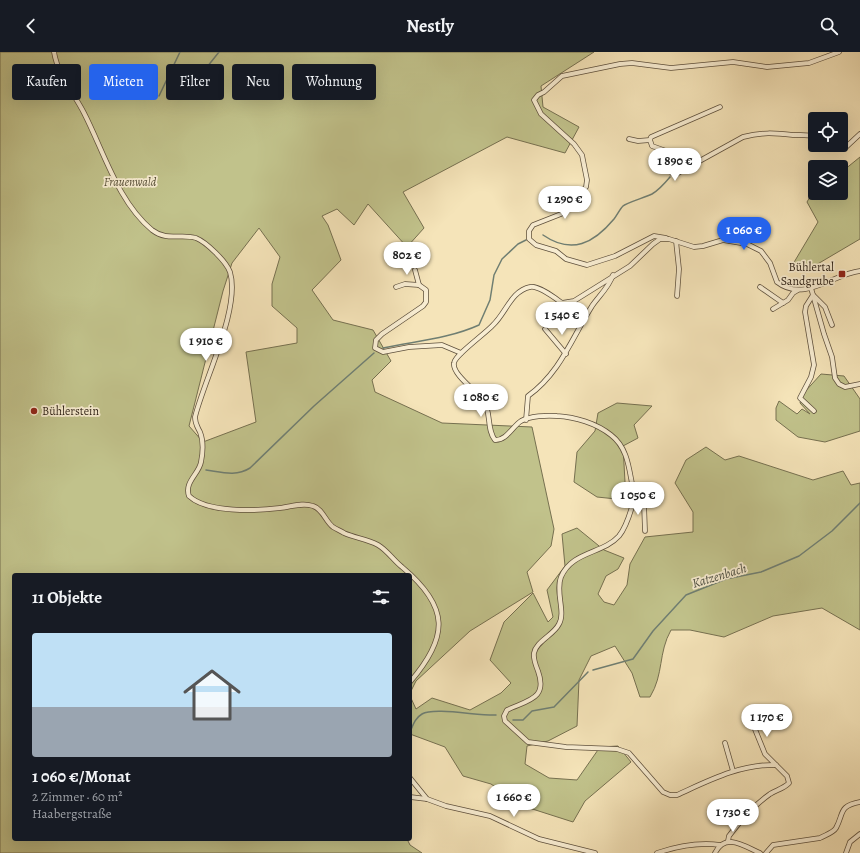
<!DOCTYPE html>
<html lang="de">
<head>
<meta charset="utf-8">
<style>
	body { margin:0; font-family:Alegreya,serif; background:#242831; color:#f1f3f6; height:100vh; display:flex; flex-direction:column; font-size:15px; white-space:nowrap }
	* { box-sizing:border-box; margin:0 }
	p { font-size:13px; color:#9ea1a6 }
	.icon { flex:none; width:22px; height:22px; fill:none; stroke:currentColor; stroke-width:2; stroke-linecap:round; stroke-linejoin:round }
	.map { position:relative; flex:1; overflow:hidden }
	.side { position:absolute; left:12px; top:521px; width:400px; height:268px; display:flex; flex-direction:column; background:#171b24; border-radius:4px; box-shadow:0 4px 16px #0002 }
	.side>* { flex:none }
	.guide { position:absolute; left:12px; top:12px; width:400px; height:36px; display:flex; gap:8px }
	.buttons { position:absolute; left:808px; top:60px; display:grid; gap:8px }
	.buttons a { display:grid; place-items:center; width:40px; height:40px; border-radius:4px; background:#171b24; box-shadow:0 4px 16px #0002; font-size:20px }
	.price { position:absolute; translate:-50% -34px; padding:0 9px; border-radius:14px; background:#fff; color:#222; font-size:13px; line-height:26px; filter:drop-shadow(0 1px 2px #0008) }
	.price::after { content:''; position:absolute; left:50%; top:24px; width:12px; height:9px; margin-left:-6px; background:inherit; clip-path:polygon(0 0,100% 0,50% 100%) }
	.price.on { background:#2563eb; color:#fff }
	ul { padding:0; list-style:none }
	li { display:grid; align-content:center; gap:8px; height:212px; padding:0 20px }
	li+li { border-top:1px solid #363941 }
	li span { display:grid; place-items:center; height:124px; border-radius:4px; color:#555 }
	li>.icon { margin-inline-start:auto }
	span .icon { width:72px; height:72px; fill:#fffc; stroke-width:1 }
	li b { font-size:17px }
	h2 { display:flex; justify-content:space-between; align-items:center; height:48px; padding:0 20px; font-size:17px }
	.tag { padding:0 14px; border-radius:4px; background:#171b24; box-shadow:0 4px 16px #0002; font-size:14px; line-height:36px }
	.tag.on { background:#2563eb; color:#fff }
	header { display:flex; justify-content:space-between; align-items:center; height:52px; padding:0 20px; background:#171b24; font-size:18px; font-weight:700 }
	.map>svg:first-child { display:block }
	.green { fill:#c1c28b; stroke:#767050; fill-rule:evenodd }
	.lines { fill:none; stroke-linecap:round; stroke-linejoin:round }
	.stream { stroke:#6f7e72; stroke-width:1.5 }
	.street-casing { stroke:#5e503d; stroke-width:5.5 }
	.street { stroke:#f8edd2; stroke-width:4 }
	.poi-dot { fill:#8f2418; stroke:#f8edd2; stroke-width:1.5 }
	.labels { text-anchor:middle; stroke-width:3.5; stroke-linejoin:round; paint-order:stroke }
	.park-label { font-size:12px; font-style:italic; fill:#585038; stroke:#f8edd2 }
	.poi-label { font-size:12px; fill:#2b1f14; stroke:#f8edd2; text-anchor:end }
	.water-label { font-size:13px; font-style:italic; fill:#4d4f43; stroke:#f8edd2 }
</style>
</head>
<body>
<header><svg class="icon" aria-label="back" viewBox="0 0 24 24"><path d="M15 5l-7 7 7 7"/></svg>Nestly<svg class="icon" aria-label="search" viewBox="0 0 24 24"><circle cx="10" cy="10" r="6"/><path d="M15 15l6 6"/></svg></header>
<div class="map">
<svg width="860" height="801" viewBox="0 0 860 801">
	<rect width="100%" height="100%" fill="#f5e4b9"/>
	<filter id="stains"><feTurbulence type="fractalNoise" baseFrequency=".005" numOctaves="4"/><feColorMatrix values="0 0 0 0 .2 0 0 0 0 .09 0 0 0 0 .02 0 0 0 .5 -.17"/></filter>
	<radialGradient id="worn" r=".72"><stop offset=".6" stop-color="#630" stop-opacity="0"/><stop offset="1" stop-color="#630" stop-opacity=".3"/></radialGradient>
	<g class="green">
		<path d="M0 0H594L541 34 543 55 579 75 565 101 507 85 403 140 424 176 407 195 368 152 354 173 337 157 322 164 328 173 341 208 312 238 333 268 373 278 391 309 372 328 375 340 442 371 532 375 554 477 551 494 527 520 533 540 470 579 416 629 410 641V523H14V787H407L410 793 422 801H0ZM259 176 280 205 272 232V254L297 276V291L246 300 256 370 203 390 189 374 223 239 232 211Z"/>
		<path d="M860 105V187L804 220 793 212 818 170 807 150 815 136V141H841V117L844 118Z"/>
		<path d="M821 322 844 324 860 347V379L825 390 798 385 776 368V356L779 349 797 362 802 357 810 362 800 351 802 343Z"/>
		<path d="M617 351 652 354 634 373 638 386 623 394 626 448 597 445 574 430 577 400 595 379 598 361Z"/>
		<path d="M706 395 725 408 739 404 813 428 843 419 851 433 860 431V578L822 556 773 564 724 585 690 578H671C658 601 664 622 650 645H640L632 621 615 594 591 604 579 628 577 674 548 689 527 694 525 712 549 726 577 728 600 695 618 694 631 710 585 749 573 770 523 754 491 732 463 724 445 695 410 682V644L416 657 432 646 470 658 501 641 511 631 490 608 504 570 533 541 548 570 553 565 547 538 565 514 562 482 577 476 604 498 624 506 618 517 606 524 598 542 604 550 614 553 627 533 630 512 645 485 693 480V460L675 431 686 408Z"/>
	</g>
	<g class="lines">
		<g class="stream">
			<path d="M201 43 203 20 219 0"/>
			<path d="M159 44 180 0"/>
			<path d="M543 183C572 203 594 191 614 167 617 163 620 157 623 154 626 151 646 145 652 142 659 138 665 131 670 125"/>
			<path d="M383 296C415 289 448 287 479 273L490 248 494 223 502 207 518 192 526 188"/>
			<path d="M206 418C221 420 236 425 250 416L314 354 374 301"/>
			<path d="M593 618 633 607 653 579 686 543 726 527 761 520 799 504 832 479 860 451"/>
			<path d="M513 668H523L532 659 554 655 588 620"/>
			<path d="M410 680C413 673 415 666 422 662 434 655 479 664 496 663"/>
		</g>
		<defs>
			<g id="street">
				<path d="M54 0C58 24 74 41 84 61 104 100 118 150 152 178 168 190 180 181 196 186 206 190 226 209 230 220 241 256 204 328 195 365 195 372 197 374 200 380 204 390 203 400 201 410 199 422 184 430 189 444 207 461 256 459 280 456 291 455 302 450 313 454 323 457 325 469 333 475 336 477 341 479 344 481 355 486 367 487 378 493 387 498 394 509 402 515 450 555 449 585 410 630"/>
				<path d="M720 55 651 85 650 88 652 94 666 99 672 121 676 122 743 85C761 80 775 81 793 83 801 83 808 82 815 85"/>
				<path d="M629 87 638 89 650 88"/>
				<path d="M833 93 845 96 860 82"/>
				<path d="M666 186 654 184 615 204 587 213 566 207 556 199 536 193 529 187V179L533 173 561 162 586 135 587 128 582 103 574 92 541 62 534 48 538 43 544 40 562 24 620 12 632 11 671 16 733 10 767 15 809 11 839 0"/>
				<path d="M676 189 679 217 677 244"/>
				<path d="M415 218 419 233 426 238V250L423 254 382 282 376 288 375 296 383 300 409 295 442 293 461 301"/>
				<path d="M396 235 405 232 419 233"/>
				<path d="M760 235 783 251"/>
				<path d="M811 236 824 282 832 305 835 326 839 332 845 335 860 332"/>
				<path d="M773 257 788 248 793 241 798 238"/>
				<path d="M545 277 566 302"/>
				<path d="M814 359 800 346 811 325 814 313 805 260 806 254 813 243 825 255 832 273"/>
				<path d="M526 368 528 344C560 321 572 286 592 254 599 244 609 235 613 223"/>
				<path d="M636 445 644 452 645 479"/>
				<path d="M750 665 765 702 776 713"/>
				<path d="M725 691 733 719"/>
				<path d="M410 726 427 747"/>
				<path d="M410 745 427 747 446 754 490 764 539 787 595 801"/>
				<path d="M728 789 729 784C742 767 752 755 770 742 776 738 783 737 789 731L787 724 776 713C740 712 708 729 677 743H670L663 740 629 701 617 697 566 695 528 690 505 669 504 664 507 658C528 648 548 647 538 619 536 614 533 607 534 601 536 589 554 583 559 572 566 560 555 540 561 525 572 499 603 502 619 484 628 473 631 457 635 445 636 443 634 439 633 437 629 417 628 396 611 383 596 371 575 365 557 364 547 363 530 364 521 369 513 374 506 389 495 388 486 377 492 360 483 348 475 338 452 322 454 311 455 303 486 281 493 273 506 261 511 239 530 235 538 233 555 246 562 251L574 249 630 214 653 192 660 187H669L694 195 703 194 723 188 747 192 761 199 770 211 777 230C804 251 833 222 860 219"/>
				<path d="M657 801C678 794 698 790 720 793"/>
				<path d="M715 801C725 780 744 794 760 801"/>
				<path d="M766 801 773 793 820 786C825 783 833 781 836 776 844 762 838 754 860 750"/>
				<path d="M846 801 850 790 860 782"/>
			</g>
		</defs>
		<use href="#street" class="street-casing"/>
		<use href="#street" class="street"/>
	</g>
	<g class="poi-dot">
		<rect x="838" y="218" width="8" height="8" rx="2"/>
		<circle cx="34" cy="359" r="4"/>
	</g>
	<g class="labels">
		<g class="park-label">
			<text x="130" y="134">Frauenwald</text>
		</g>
		<g class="poi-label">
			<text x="834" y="219">Bühlertal<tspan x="834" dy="14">Sandgrube</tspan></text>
			<text x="42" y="363" text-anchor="start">Bühlerstein</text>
		</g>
		<g class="water-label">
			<text transform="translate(719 523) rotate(-17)" y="5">Katzenbach</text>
		</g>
	</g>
	<rect width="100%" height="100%" filter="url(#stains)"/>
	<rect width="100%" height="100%" fill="url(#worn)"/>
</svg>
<div class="buttons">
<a><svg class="icon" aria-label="locate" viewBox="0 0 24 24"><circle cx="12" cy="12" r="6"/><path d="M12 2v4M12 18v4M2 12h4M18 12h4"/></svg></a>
<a><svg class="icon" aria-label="layers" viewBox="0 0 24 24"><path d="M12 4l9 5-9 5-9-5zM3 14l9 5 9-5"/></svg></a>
</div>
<b class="price" style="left:675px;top:130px">1 890 €</b>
<b class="price" style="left:565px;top:168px">1 290 €</b>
<b class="price on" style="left:744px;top:199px">1 060 €</b>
<b class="price" style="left:407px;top:224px">802 €</b>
<b class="price" style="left:562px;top:284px">1 540 €</b>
<b class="price" style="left:206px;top:310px">1 910 €</b>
<b class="price" style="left:481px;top:366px">1 080 €</b>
<b class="price" style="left:638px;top:464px">1 050 €</b>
<b class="price" style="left:767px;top:686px">1 170 €</b>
<b class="price" style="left:514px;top:766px">1 660 €</b>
<b class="price" style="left:733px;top:781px">1 730 €</b>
<div class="guide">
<a class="tag">Kaufen</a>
<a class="tag on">Mieten</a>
<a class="tag">Filter</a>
<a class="tag">Neu</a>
<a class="tag">Wohnung</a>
</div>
<section class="side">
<h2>11 Objekte<svg class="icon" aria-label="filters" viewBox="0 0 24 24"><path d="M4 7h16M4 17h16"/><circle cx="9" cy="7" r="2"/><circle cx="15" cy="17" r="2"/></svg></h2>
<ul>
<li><span style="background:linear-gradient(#bfe0f5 60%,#9aa5b1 0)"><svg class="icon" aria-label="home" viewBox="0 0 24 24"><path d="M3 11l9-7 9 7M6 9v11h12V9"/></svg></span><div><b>1 060 €/Monat</b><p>2 Zimmer · 60 m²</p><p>Haabergstraße</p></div></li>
</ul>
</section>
</div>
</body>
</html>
